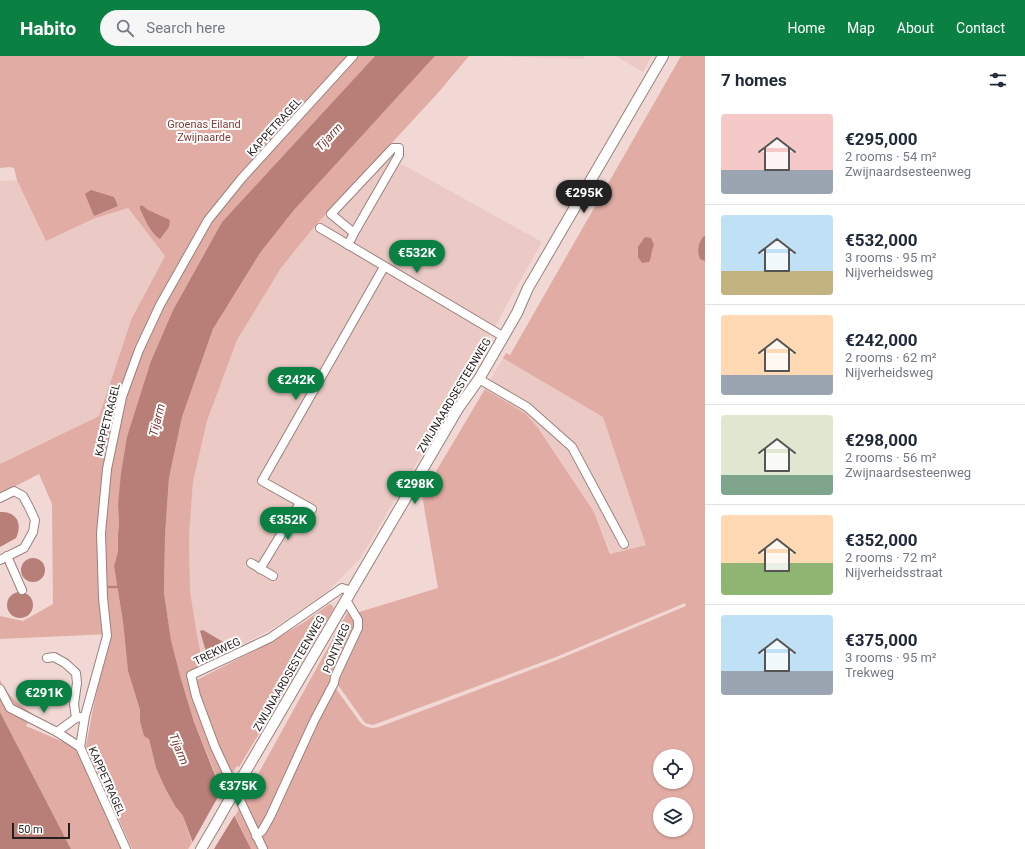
<!DOCTYPE html>
<html lang="en">
<head>
<meta charset="utf-8">
<style>
	body { margin:0; font-family:Roboto,sans-serif; background:#f6f6f7; color:#1f2937; height:100vh; display:flex; flex-direction:column; font-size:15px; white-space:nowrap }
	* { box-sizing:border-box; margin:0 }
	p { font-size:13px; color:#747a83 }
	.icon { flex:none; width:22px; height:22px; fill:none; stroke:currentColor; stroke-width:2; stroke-linecap:round; stroke-linejoin:round }
	.map { position:relative; flex:1; overflow:hidden }
	.details { display:flex; flex-direction:column; background:#fff; width:320px }
	.details>* { flex:none }
	.fabs { position:absolute; left:653px; top:693px; display:grid; gap:8px }
	.fabs a { display:grid; place-items:center; width:40px; height:40px; border-radius:50%; background:#fff; box-shadow:0 1px 3px #0004; font-size:20px }
	.scale { position:absolute; left:12px; bottom:10px; width:58px; box-sizing:border-box; padding-left:4px; border:2px solid #261d1c; border-top:0; font-size:11px; line-height:14px; white-space:nowrap; color:#261d1c; -webkit-text-stroke:3px #fff; paint-order:stroke }
	.price { position:absolute; translate:-50% -34px; padding:0 9px; border-radius:14px; background:#0b8043; color:#fff; font-size:13px; line-height:26px; filter:drop-shadow(0 1px 2px #0008) }
	.price::after { content:''; position:absolute; left:50%; top:24px; width:12px; height:9px; margin-left:-6px; background:inherit; clip-path:polygon(0 0,100% 0,50% 100%) }
	.price.active { background:#222; color:#fff }
	ul { padding:0; list-style:none }
	li { display:flex; align-items:center; gap:12px; height:100px; padding:0 16px }
	li+li { border-top:1px solid #e0e1e3 }
	li span { display:grid; place-items:center; flex:none; width:112px; height:80px; border-radius:4px; color:#555 }
	li>.icon { margin-inline-start:auto }
	span .icon { width:48px; height:48px; fill:#fffc; stroke-width:1 }
	li b { font-size:17px }
	h2 { display:flex; justify-content:space-between; align-items:center; height:48px; padding:0 16px; font-size:17px }
	header { display:flex; align-items:center; gap:24px; box-sizing:border-box; height:56px; padding:0 20px; background:#0b8043; color:#fff }
	header strong { font-size:19px }
	nav { display:flex; gap:22px; margin-inline-start:auto; font-size:14px }
	.search { width:280px; height:36px; background:#f6f6f7; display:flex; align-items:center; gap:10px; box-sizing:border-box; padding:0 14px; border-radius:22px; color:#747a83; font-size:15px }
	main { display:flex; flex:1; min-height:0 }
	.map>svg:first-child { display:block }
	.built { fill:#ebcac5 }
	.green { fill:#e1aca4; fill-rule:evenodd }
	.water { fill:#b77f77 }
	.pier { fill:#f1d8d4 }
	.lines { fill:none; stroke-linecap:round; stroke-linejoin:round }
	.stream { stroke:#b77f77; stroke-width:2.5 }
	.minor-casing { stroke:#98817e; stroke-width:10 }
	.major-casing { stroke:#98817e; stroke-width:12 }
	.minor { stroke:#fff; stroke-width:8 }
	.major { stroke:#fff; stroke-width:10 }
	.major-bridge-casing { stroke:#98817e; stroke-width:12; stroke-linecap:butt }
	.major-bridge { stroke:#fff; stroke-width:10 }
	.labels { text-anchor:middle; stroke-width:4; stroke-linejoin:round; paint-order:stroke }
	.park-label { font-size:11px; fill:#843b34; stroke:#fff }
	.street-label { font-size:11px; fill:#261d1c; stroke:#fff }
	.water-label { font-size:12px; font-style:italic; fill:#813932; stroke:#fff }
</style>
</head>
<body>
<header>
<strong>Habito</strong>
<div class="search"><svg class="icon" aria-label="search" viewBox="0 0 24 24"><circle cx="10" cy="10" r="6"/><path d="M15 15l6 6"/></svg>Search here</div>
<nav><a>Home</a><a>Map</a><a>About</a><a>Contact</a></nav>
</header>
<main>
<div class="map">
<svg width="705" height="793" viewBox="0 0 705 793">
	<rect width="100%" height="100%" fill="#f1d8d4"/>
	<g class="built">
		<path d="M495 0H584L583 3Z"/>
		<path d="M616 0H652L643 16Z"/>
		<path d="M382 97 542 186 452 347 360 503 327 536 272 573 204 608 197 579 190 535 189 480 193 426 207 365 237 284 281 212 314 171Z"/>
		<path d="M17 124 22 134 93 163 128 152 165 200 131 264 99 360 0 408V125Z"/>
		<path d="M506 297 617 360 665 498 646 489 611 498 594 456 538 372 526 358 485 333Z"/>
	</g>
	<g class="green">
		<path d="M0 0H375L222 166 173 254 151 305 118 449 119 467 118 478V495L114 510 123 566 128 615 140 654V665L149 683 156 712 165 732 175 750 183 760 192 787 188 793H132L86 690 94 648 110 578 0 583V560L23 565 53 548 52 448 39 418 0 438V408L99 360 131 264 165 200 128 152 93 163 46 185 17 124 14 112 10 111 0 112ZM142 149 148 154 155 180 140 153V150Z"/>
		<path d="M435 0H469L437 38 314 171 281 212 237 284 207 365 193 426 189 480 190 535 197 579 203 608 193 620 195 625 269 587 303 567 328 549 331 548 334 552 239 711 237 710 222 734 194 666 181 623 171 584 164 537 165 480 169 422 182 361 213 273 260 197 294 154Z"/>
		<path d="M681 0H705V793H251L235 760 347 557 355 562 356 570 331 626 360 666C366 672 371 673 379 671L557 604 686 550 685 547 556 601 373 669 365 667 338 629 337 624 344 604 360 571 361 567 356 557 438 532 422 439 485 333 526 358 538 372 594 456 610 498 646 489 603 361 503 302 506 297 510 299ZM660 700H686V726H660ZM660 748H686V774H660Z"/>
		<path d="M0 624C8 640 19 649 33 658L26 670 75 691 121 793H71L0 656Z"/>
	</g>
	<g class="water">
		<path d="M375 0H435L294 154 260 197 213 273 182 361 169 422 165 480 164 537 171 584 181 623 194 666 219 729 251 793H195L183 760 175 750 165 732 156 712 149 683 144 680 140 665V654L128 615 123 566 114 510 118 495V478L119 467 118 449 121 417 127 381 151 305 173 254 222 166Z"/>
		<path d="M91 134 114 141 118 150 94 160 85 138Z"/>
		<path d="M142 149 148 154 170 164 169 171 160 183C150 177 145 163 140 153V150Z"/>
		<path d="M704 180H705V205L700 203C697 195 698 186 704 180Z"/>
		<path d="M645 181 651 182 654 189C651 195 652 200 649 206L642 207 638 201V191Z"/>
		<path d="M0 456C16 455 23 467 16 482L0 491Z"/>
		<circle cx="33" cy="514" r="12"/>
		<circle cx="20" cy="549" r="13"/>
		<path d="M203 574 225 587 206 596 200 575Z"/>
		<path d="M0 656 71 793H0Z"/>
	</g>
	<path class="pier" d="M223 732 236 757 214 793H193L191 789Z"/>
	<g class="lines">
		<path class="stream" d="M109 531H120"/>
		<defs>
			<g id="minor">
				<path d="M320 172 504 281"/>
				<path d="M348 189 354 177 399 99V92H393L331 158 354 177"/>
				<path d="M479 323 527 351 572 391 624 488"/>
				<path d="M0 442 14 435 23 440 29 451 35 464 33 476 24 492 0 504"/>
				<path d="M312 453 262 425 384 211"/>
				<path d="M7 500 22 534"/>
				<path d="M251 507 273 520"/>
				<path d="M260 513 300 447"/>
				<path d="M47 602 54 601 65 607 76 617 77 627 74 648 76 662"/>
				<path d="M0 633 10 652 57 676 80 691"/>
				<path d="M57 676 76 662 80 661"/>
				<path d="M256 780 262 775 270 761 314 665 334 627 335 621 358 572V564L346 544"/>
				<path d="M126 793 80 691 85 660 107 580 103 542 101 477 107 413 122 341 139 294 160 249 208 164 242 122 353 0"/>
				<path d="M263 793 215 691 196 640 191 619 270 582 342 532 351 535"/>
			</g>
			<g id="major">
				<path d="M243 720 459 351 479 323 517 257 528 232 663 0"/>
				<path d="M201 793 214 771"/>
			</g>
		</defs>
		<use href="#minor" class="minor-casing"/>
		<use href="#major" class="major-casing"/>
		<use href="#minor" class="minor"/>
		<use href="#major" class="major"/>
		<defs>
			<path id="major-bridge" d="M214 771 243 720"/>
		</defs>
		<use href="#major-bridge" class="major-bridge-casing"/>
		<use href="#major-bridge" class="major-bridge"/>
	</g>
	<g class="labels">
		<g class="park-label">
			<text x="204" y="72">Groenas Eiland<tspan x="204" dy="13">Zwijnaarde</tspan></text>
		</g>
		<g class="street-label">
			<text transform="translate(274 71) rotate(-48)" y="4">KAPPETRAGEL</text>
			<text transform="translate(454 339) rotate(-59)" y="4">ZWIJNAARDSESTEENWEG</text>
			<text transform="translate(107 364) rotate(-76)" y="4">KAPPETRAGEL</text>
			<text transform="translate(336 592) rotate(-67)" y="4">PONTWEG</text>
			<text transform="translate(217 595) rotate(-25)" y="4">TREKWEG</text>
			<text transform="translate(289 617) rotate(-60)" y="4">ZWIJNAARDSESTEENWEG</text>
			<text transform="translate(107 725) rotate(66)" y="4">KAPPETRAGEL</text>
		</g>
		<g class="water-label">
			<text transform="translate(329 81) rotate(-47)" y="4">Tijarm</text>
			<text transform="translate(157 364) rotate(-76)" y="4">Tijarm</text>
			<text transform="translate(179 693) rotate(68)" y="4">Tijarm</text>
		</g>
	</g>
</svg>
<div class="fabs">
<a><svg class="icon" aria-label="locate" viewBox="0 0 24 24"><circle cx="12" cy="12" r="6"/><path d="M12 2v4M12 18v4M2 12h4M18 12h4"/></svg></a>
<a><svg class="icon" aria-label="layers" viewBox="0 0 24 24"><path d="M12 4l9 5-9 5-9-5zM3 14l9 5 9-5"/></svg></a>
</div>
<div class="scale">50 m</div>
<b class="price active" style="left:584px;top:158px">€295K</b>
<b class="price" style="left:417px;top:218px">€532K</b>
<b class="price" style="left:296px;top:345px">€242K</b>
<b class="price" style="left:415px;top:449px">€298K</b>
<b class="price" style="left:288px;top:485px">€352K</b>
<b class="price" style="left:44px;top:658px">€291K</b>
<b class="price" style="left:238px;top:751px">€375K</b>
</div>
<section class="details">
<h2>7 homes<svg class="icon" aria-label="filters" viewBox="0 0 24 24"><path d="M4 7h16M4 17h16"/><circle cx="9" cy="7" r="2"/><circle cx="15" cy="17" r="2"/></svg></h2>
<ul>
<li><span style="background:linear-gradient(#f6c9c9 70%,#9aa5b1 0)"><svg class="icon" aria-label="home" viewBox="0 0 24 24"><path d="M3 11l9-7 9 7M6 9v11h12V9"/></svg></span><div><b>€295,000</b><p>2 rooms · 54 m²</p><p>Zwijnaardsesteenweg</p></div></li>
<li><span style="background:linear-gradient(#bfe0f5 70%,#c2b280 0)"><svg class="icon" aria-label="home" viewBox="0 0 24 24"><path d="M3 11l9-7 9 7M6 9v11h12V9"/></svg></span><div><b>€532,000</b><p>3 rooms · 95 m²</p><p>Nijverheidsweg</p></div></li>
<li><span style="background:linear-gradient(#ffd9b3 75%,#9aa5b1 0)"><svg class="icon" aria-label="home" viewBox="0 0 24 24"><path d="M3 11l9-7 9 7M6 9v11h12V9"/></svg></span><div><b>€242,000</b><p>2 rooms · 62 m²</p><p>Nijverheidsweg</p></div></li>
<li><span style="background:linear-gradient(#dfe7d0 75%,#7fa58c 0)"><svg class="icon" aria-label="home" viewBox="0 0 24 24"><path d="M3 11l9-7 9 7M6 9v11h12V9"/></svg></span><div><b>€298,000</b><p>2 rooms · 56 m²</p><p>Zwijnaardsesteenweg</p></div></li>
<li><span style="background:linear-gradient(#ffd9b3 60%,#8fb573 0)"><svg class="icon" aria-label="home" viewBox="0 0 24 24"><path d="M3 11l9-7 9 7M6 9v11h12V9"/></svg></span><div><b>€352,000</b><p>2 rooms · 72 m²</p><p>Nijverheidsstraat</p></div></li>
<li><span style="background:linear-gradient(#bfe0f5 70%,#9aa5b1 0)"><svg class="icon" aria-label="home" viewBox="0 0 24 24"><path d="M3 11l9-7 9 7M6 9v11h12V9"/></svg></span><div><b>€375,000</b><p>3 rooms · 95 m²</p><p>Trekweg</p></div></li>
</ul>
</section>
</main>
</body>
</html>
